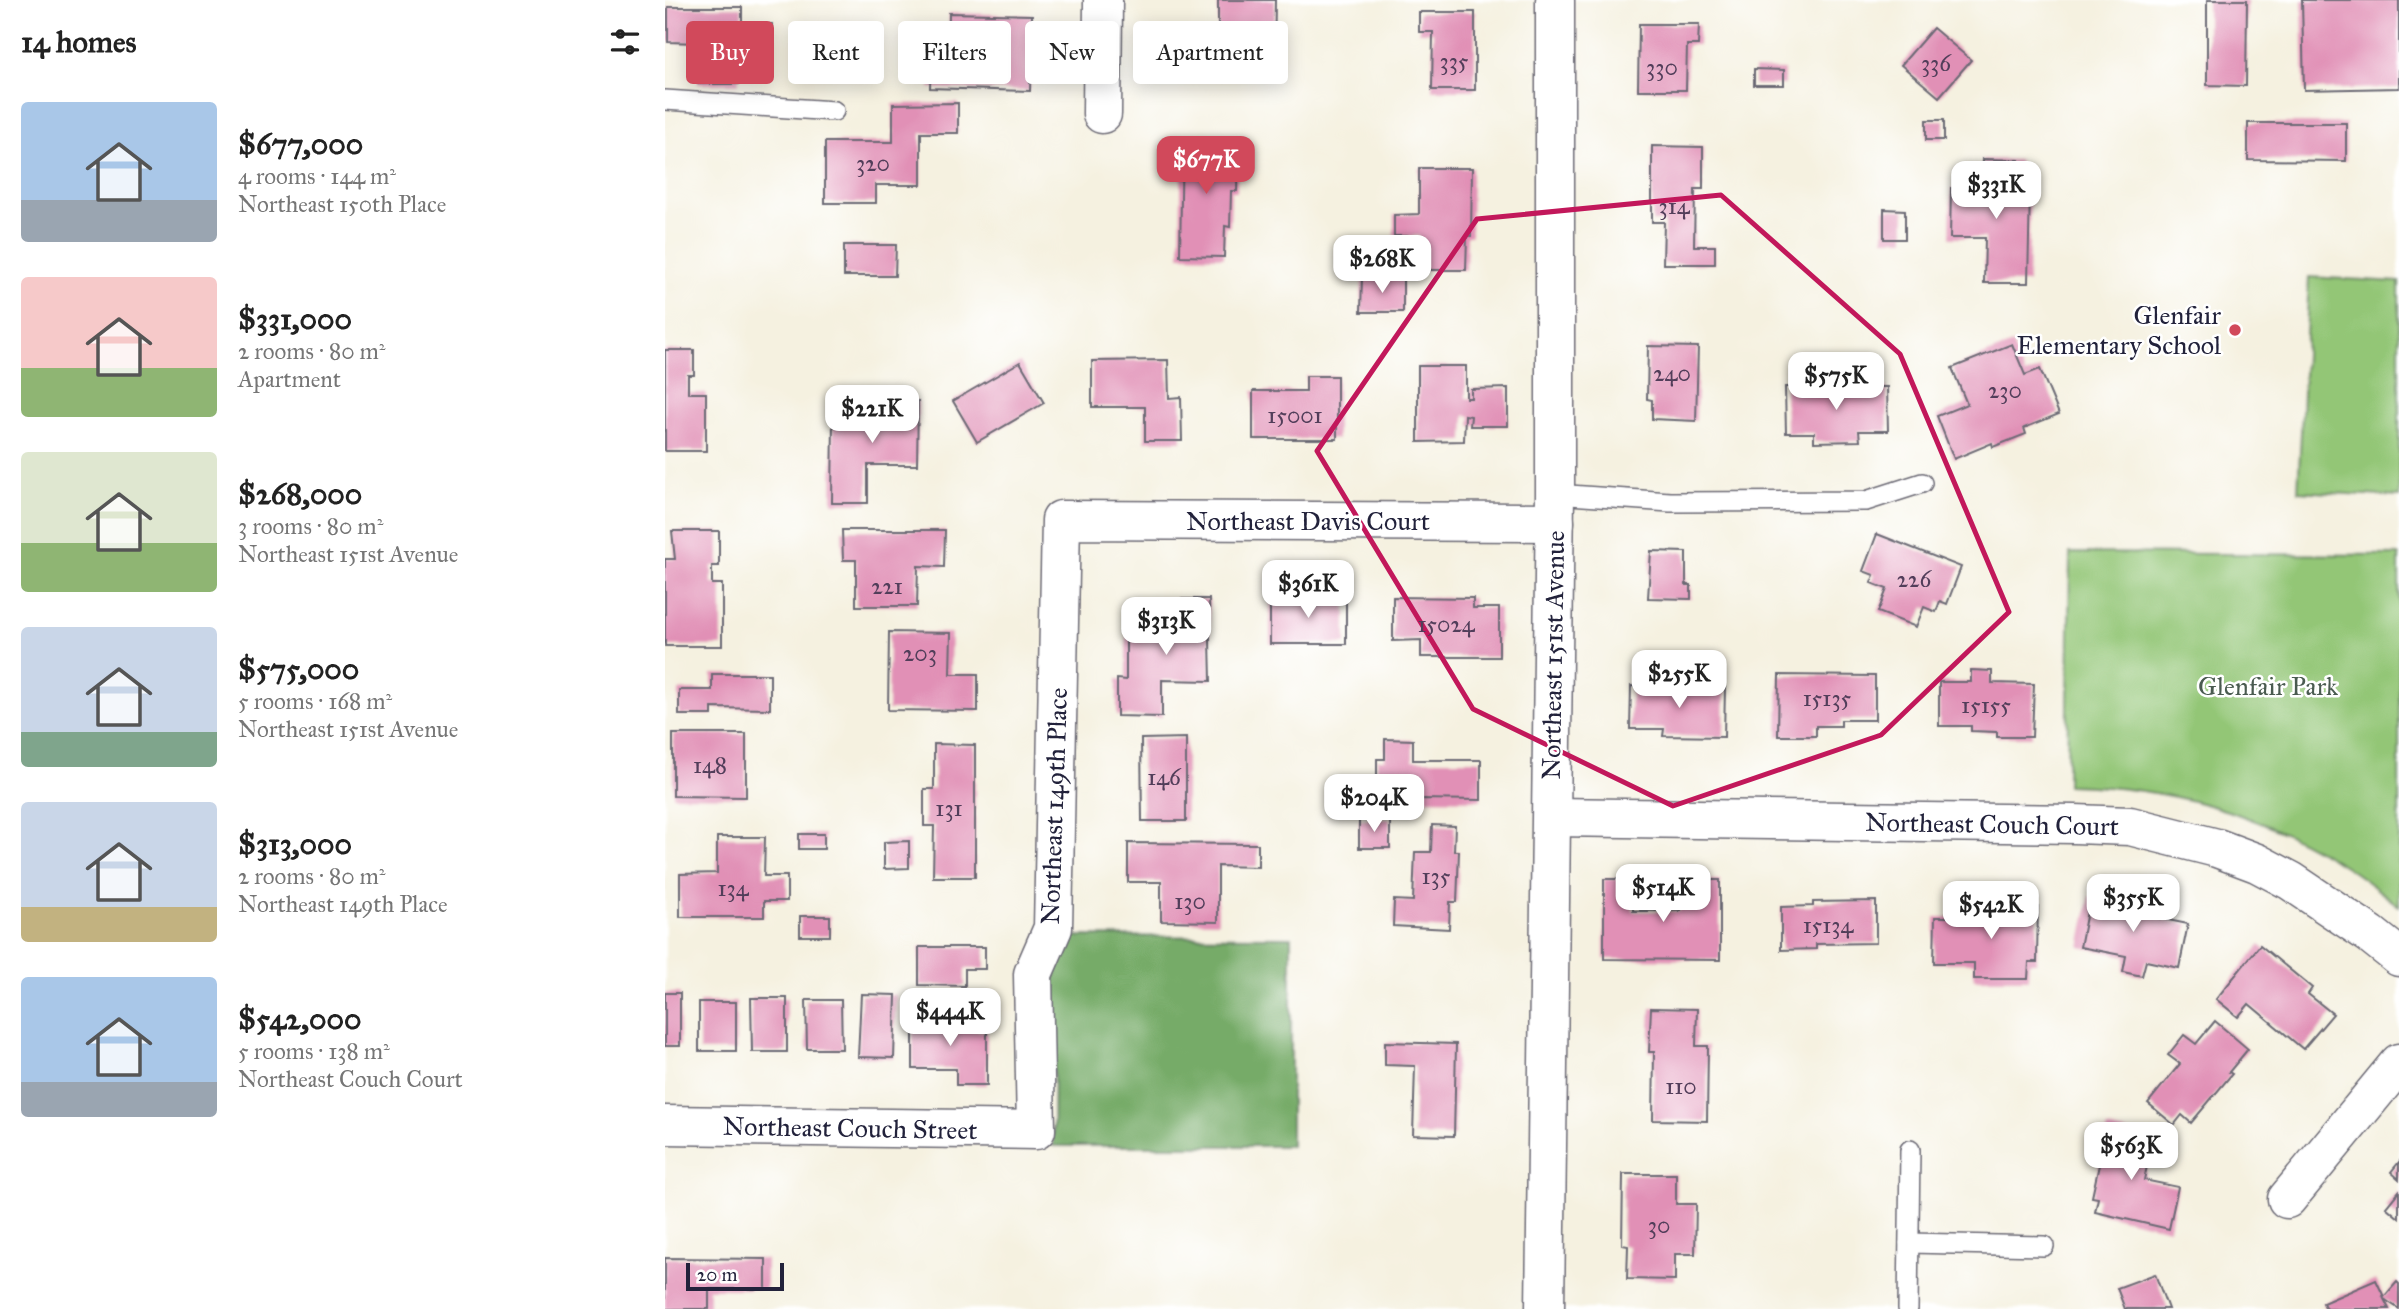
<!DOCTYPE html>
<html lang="en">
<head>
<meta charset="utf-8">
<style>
	body { margin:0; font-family:"IM FELL Great Primer",serif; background:#f6f6f6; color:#222; height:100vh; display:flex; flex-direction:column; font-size:26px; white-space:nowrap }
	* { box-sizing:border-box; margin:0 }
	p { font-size:23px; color:#767676 }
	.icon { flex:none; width:38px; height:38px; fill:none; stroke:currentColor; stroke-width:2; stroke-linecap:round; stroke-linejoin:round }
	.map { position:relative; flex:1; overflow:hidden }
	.details { display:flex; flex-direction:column; background:#fff; width:665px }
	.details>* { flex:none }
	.top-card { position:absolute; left:21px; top:21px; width:665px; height:63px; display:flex; gap:14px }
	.scale { position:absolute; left:21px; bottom:18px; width:98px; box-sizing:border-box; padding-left:7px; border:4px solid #22223b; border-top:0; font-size:19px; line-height:24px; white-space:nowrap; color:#22223b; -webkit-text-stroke:5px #fff; paint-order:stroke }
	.price { position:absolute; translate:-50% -60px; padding:0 16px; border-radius:14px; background:#fff; color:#222; font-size:23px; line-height:46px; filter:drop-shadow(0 2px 4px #0008) }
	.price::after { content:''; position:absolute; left:50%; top:42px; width:21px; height:16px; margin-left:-10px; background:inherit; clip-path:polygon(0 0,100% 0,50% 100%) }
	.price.active { background:#d1495b; color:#fff }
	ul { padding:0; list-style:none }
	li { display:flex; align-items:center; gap:21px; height:175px; padding:0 21px }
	li span { display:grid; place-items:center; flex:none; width:196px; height:140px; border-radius:7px; color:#555 }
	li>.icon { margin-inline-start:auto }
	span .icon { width:84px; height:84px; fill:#fffc; stroke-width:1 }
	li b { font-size:30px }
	h2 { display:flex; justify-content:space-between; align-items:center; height:84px; padding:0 21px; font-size:30px }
	.pill { padding:0 24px; border-radius:7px; background:#fff; box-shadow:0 4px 18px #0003; font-size:24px; line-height:63px }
	.pill.active { background:#d1495b; color:#fff }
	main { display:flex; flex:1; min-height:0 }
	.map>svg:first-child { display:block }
	.green { fill:#93c676; stroke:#5a7458; stroke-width:2 }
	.forest { fill:#76ab67; stroke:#4c6651; stroke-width:2 }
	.building { fill:#e190b6 }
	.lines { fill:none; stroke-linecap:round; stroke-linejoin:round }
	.service-casing { stroke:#6c6a75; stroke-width:22 }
	.minor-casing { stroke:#6c6a75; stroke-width:41 }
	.service { stroke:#fff; stroke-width:19 }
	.minor { stroke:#fff; stroke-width:38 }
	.marked { fill:none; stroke:#c2185b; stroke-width:5; stroke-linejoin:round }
	.poi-dot { fill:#d1495b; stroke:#fff; stroke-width:2.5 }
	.labels { text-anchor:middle; stroke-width:5; stroke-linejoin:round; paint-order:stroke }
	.number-label { font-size:23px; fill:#523e5a }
	.poi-label { font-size:26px; fill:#22223b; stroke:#fff; text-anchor:end }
	.street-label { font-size:26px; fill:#22223b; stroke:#fff }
	.park-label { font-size:26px; fill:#4a5b50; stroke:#fff }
</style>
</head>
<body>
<main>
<section class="details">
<h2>14 homes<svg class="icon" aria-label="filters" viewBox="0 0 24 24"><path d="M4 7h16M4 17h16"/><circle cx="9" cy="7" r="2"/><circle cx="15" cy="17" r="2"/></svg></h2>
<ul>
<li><span style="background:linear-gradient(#a9c7e8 70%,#9aa5b1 0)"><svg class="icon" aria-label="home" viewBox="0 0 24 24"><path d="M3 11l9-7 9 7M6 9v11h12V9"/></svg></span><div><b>$677,000</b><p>4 rooms · 144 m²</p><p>Northeast 150th Place</p></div></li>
<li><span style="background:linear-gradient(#f6c9c9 65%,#8fb573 0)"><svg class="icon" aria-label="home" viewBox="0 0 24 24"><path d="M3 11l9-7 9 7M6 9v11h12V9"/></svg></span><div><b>$331,000</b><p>2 rooms · 80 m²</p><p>Apartment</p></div></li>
<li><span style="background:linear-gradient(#dfe7d0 65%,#8fb573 0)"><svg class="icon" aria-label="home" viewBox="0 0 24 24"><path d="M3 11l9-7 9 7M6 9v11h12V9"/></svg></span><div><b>$268,000</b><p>3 rooms · 80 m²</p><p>Northeast 151st Avenue</p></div></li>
<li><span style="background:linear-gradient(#c9d6e8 75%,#7fa58c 0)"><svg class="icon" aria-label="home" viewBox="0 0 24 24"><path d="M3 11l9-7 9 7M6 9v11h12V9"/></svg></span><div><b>$575,000</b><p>5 rooms · 168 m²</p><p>Northeast 151st Avenue</p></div></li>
<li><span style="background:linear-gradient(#c9d6e8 75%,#c2b280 0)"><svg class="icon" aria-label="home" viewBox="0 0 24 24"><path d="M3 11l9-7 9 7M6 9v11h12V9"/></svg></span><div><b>$313,000</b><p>2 rooms · 80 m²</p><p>Northeast 149th Place</p></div></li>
<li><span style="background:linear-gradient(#a9c7e8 75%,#9aa5b1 0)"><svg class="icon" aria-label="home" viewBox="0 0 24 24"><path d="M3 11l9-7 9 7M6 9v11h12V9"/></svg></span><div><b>$542,000</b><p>5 rooms · 138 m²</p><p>Northeast Couch Court</p></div></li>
</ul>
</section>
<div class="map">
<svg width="1734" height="1309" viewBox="0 0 1734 1309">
	<rect width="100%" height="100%" fill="#fff"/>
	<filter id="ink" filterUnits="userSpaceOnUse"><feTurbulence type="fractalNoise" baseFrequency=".0143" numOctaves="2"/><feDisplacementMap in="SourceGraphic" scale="14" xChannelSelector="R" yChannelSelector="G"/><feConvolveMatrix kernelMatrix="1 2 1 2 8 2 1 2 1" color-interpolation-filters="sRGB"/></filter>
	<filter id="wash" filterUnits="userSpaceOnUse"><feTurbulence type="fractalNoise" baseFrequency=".00686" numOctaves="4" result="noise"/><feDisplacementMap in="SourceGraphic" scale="28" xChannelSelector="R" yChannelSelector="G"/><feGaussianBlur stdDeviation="1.57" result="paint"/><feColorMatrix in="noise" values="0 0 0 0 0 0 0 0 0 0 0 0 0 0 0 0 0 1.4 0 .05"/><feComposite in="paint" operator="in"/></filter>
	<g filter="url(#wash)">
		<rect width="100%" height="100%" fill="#f5f1e0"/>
		<g class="green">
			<path d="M1644 277 1734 282V497L1633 491Z"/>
			<path d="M1405 553 1734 555V906C1714 891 1694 874 1673 862 1588 810 1500 787 1402 785Z"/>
		</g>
		<path class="forest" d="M390 936 626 937V1146H388Z"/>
		<g id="blocks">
			<g class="building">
				<path d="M553 0H610L609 67 559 66V43H553Z"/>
				<path d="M1542 0H1582L1581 86 1542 85Z"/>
				<path d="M1637 0H1734V88L1639 90Z"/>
				<path d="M3 7H77V24H107V64H74V84H33V43L3 42Z"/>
				<path d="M754 12H810V90H767L768 32H754Z"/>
				<path d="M284 13 367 15 365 91 265 88 266 60H283Z"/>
				<path d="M974 24H1034L1033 45H1022L1021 90H973Z"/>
				<path d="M1268 28 1306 60 1274 97 1236 65Z"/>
				<path d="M1089 69 1119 70V85H1089Z"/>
				<path d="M293 103V133H256V185H211V203H160V142H228V104Z"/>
				<rect x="1261" y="120" width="18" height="20"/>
				<path d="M1583 123H1681V161L1583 160Z"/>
				<path d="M517 139 560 140V152L573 153 572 191H566L565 227 560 226 559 257 515 256Z"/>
				<path d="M987 146 1038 147V189H1030L1029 246H1050V264H998L999 222H987Z"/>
				<path d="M1318 159 1354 160V189L1365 190 1363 283H1319L1320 238H1285L1286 188 1317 189Z"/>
				<path d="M754 168H807L806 236H802L801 270H753L754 236H729V215L754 214Z"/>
				<path d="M1219 209 1240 210V239H1219Z"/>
				<path d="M179 245H231L230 276H179Z"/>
				<path d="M697 277 738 278V312H696Z"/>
				<path d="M1347 344 1360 375 1375 369 1394 414 1359 428 1361 434 1328 447 1327 443 1289 459 1272 416 1302 404 1287 368Z"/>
				<path d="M983 346 1033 347 1031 421 987 419V400L982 399Z"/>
				<path d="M0 350H29V375H23V393H41V451H0Z"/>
				<path d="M503 360 504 398 516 397 517 441H480V407H427V361Z"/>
				<path d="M355 362 379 403 312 442 288 401Z"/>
				<path d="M753 366H801V398H806V389L843 388V426H805L806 416 800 415 799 441 753 442Z"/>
				<path d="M641 376H672V439H588V391H641Z"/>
				<path d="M1120 387H1222L1223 431H1194L1195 441 1149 442V433H1121Z"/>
				<path d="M193 400 253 401 252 465H203V503H167L168 419H193Z"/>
				<path d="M177 530H280L279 567 253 566 252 606H191V560H178Z"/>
				<path d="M7 531H54V566H47V584H57V646H0V559H10Z"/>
				<path d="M1212 534 1296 567 1282 604 1275 601 1271 612 1259 607 1251 627 1213 612 1222 589 1206 583 1209 575 1198 571Z"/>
				<path d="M986 551 1021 552V585H1026V599L983 598Z"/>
				<rect x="605" y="597" width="76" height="47"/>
				<path d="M728 597 808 598V608H834V657H756V640L728 641Z"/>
				<path d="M497 599H544L546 681 497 680V717L452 716V679L461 680V636L497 637Z"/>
				<path d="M224 632 286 633 285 674H313V711L223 710Z"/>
				<path d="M1306 670 1327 671V683L1369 684 1367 737H1332V732L1306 731V726H1274V682H1306Z"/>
				<path d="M47 674H105V709L47 708V715H14V690H47Z"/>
				<path d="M1114 675 1210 676V720H1176V726H1151V736H1113Z"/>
				<path d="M966 686 1060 687 1059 737 998 736 999 729H965Z"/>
				<path d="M8 734H81V797L8 796Z"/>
				<path d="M521 738V821H477L476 739Z"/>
				<path d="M720 739 748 740V760H816V800L753 799V813H712V759H720Z"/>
				<path d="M269 744 310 745V877H268L269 826H259V789H269Z"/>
				<rect x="694" y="819" width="31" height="29"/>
				<path d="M767 825 790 826 789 851H794L792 902H785L784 929 728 926 729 900 748 901 750 852H766Z"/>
				<rect x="134" y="834" width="25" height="15"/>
				<path d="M52 837H100L99 876H122V901H99V917H15V874L52 873Z"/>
				<path d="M244 841V868L219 869V842Z"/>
				<path d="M463 843 593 844V867L553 866V922L496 921V882H463Z"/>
				<path d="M939 879H968V911H1015V880H1055V960L939 959Z"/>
				<path d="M1425 896 1494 910 1493 918 1523 924 1514 968 1481 961 1477 976 1458 972 1461 956 1415 947Z"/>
				<path d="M1332 900H1373L1372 962H1364L1363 979H1309V963H1269L1270 917H1331Z"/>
				<path d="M1211 901V943L1151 944V949L1116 950V907L1148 906V902Z"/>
				<rect x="135" y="916" width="30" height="20"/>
				<path d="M1595 945 1647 988 1643 994 1668 1014 1638 1049 1584 1004 1573 1017 1551 999Z"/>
				<path d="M254 947H320V969H300V986L254 985Z"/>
				<rect x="0" y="993" width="15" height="53"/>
				<path d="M196 994 231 995 229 1058 193 1057Z"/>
				<path d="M86 998H122V1052H87Z"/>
				<path d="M141 1000H176L177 1049H142Z"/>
				<rect x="34" y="1002" width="37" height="49"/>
				<path d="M986 1008 1032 1009 1031 1046H1043L1042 1121 988 1120 989 1052H984Z"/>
				<path d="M248 1014H291V1030L322 1031V1085H291V1069H248Z"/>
				<path d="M1550 1021 1583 1049 1564 1072 1567 1074 1526 1123 1517 1115 1509 1125 1483 1103 1515 1064 1503 1055 1519 1035 1531 1044Z"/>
				<path d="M720 1042 791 1044 789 1136 748 1135 750 1066 720 1065Z"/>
				<path d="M1442 1128 1488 1138 1479 1180 1513 1187 1504 1229 1430 1212 1433 1198 1427 1197Z"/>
				<path d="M1734 1162V1179L1726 1172Z"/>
				<path d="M958 1174H1011V1204H1031L1030 1254H1010V1280L962 1279 963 1246 957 1245Z"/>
				<path d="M1734 1191V1218L1721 1207Z"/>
				<path d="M0 1258 101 1259V1289H44V1309H0Z"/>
				<path d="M1490 1274 1503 1309H1460L1452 1288Z"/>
				<path d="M1711 1280 1719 1297 1732 1282 1734 1284V1309L1719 1299 1724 1309H1661L1658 1303Z"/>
			</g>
		</g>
	</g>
	<g filter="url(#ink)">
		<use href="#blocks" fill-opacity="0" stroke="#6c6a75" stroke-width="2"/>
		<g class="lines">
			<defs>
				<g id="service">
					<path d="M0 100 169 111"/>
					<path d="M890 494 1005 502 1201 501 1257 483"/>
					<path d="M1244 1243 1379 1246"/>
					<path d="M1243 1309 1245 1150"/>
				</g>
				<g id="minor">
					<path d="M437 114 438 0"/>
					<path d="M887 817 1410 824 1465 826 1552 848 1592 863 1626 881 1705 934 1734 957"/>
					<path d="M0 1125 371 1130 368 974 388 928 396 520 890 522"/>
					<path d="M1622 1199 1734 1063"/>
					<path d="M880 1309 890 494V0"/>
				</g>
			</defs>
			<use href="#service" class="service-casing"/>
			<use href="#minor" class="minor-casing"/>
			<use href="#service" class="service"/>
			<use href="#minor" class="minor"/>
		</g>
	</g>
	<path class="marked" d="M1056 195 1235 354 1344 612 1216 735 1008 806 808 709 652 451 812 219Z"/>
	<circle class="poi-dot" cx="1570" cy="330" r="7"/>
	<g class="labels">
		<g class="number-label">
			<text x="789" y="69">335</text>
			<text x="1271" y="71">336</text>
			<text x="997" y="75">330</text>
			<text x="208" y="171">320</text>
			<text x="1009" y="214">314</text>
			<text x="1007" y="381">240</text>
			<text x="1340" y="398">230</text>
			<text x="630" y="423">15001</text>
			<text x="1249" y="587">226</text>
			<text x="222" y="594">221</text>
			<text x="781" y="632">15024</text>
			<text x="255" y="661">203</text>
			<text x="1162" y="706">15135</text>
			<text x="1321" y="713">15155</text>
			<text x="45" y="773">148</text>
			<text x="499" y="785">146</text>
			<text x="284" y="816">131</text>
			<text x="771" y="884">135</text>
			<text x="68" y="896">134</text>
			<text x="525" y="909">130</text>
			<text x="1163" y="933">15134</text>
			<text x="1016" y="1094">110</text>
			<text x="994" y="1233">30</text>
		</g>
		<g class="poi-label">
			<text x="1556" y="324">Glenfair<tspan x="1556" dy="30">Elementary School</tspan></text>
		</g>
		<g class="street-label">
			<text x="643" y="530">Northeast Davis Court</text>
			<text transform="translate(888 655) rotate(-89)" y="9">Northeast 151st Avenue</text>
			<text transform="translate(389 806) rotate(-88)" y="9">Northeast 149th Place</text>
			<text transform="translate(1327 824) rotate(1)" y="9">Northeast Couch Court</text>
			<text transform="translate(185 1128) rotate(1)" y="9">Northeast Couch Street</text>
		</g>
		<g class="park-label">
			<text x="1603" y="695">Glenfair Park</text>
		</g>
	</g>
</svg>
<div class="scale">20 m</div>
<b class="price active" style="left:541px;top:196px">$677K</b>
<b class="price" style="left:1331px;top:221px">$331K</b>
<b class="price" style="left:717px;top:295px">$268K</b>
<b class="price" style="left:1171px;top:412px">$575K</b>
<b class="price" style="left:207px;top:445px">$221K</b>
<b class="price" style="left:643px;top:620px">$361K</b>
<b class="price" style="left:501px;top:657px">$313K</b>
<b class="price" style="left:1014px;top:710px">$255K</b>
<b class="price" style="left:709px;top:834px">$204K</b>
<b class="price" style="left:998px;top:924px">$514K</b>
<b class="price" style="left:1468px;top:934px">$355K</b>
<b class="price" style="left:1326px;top:941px">$542K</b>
<b class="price" style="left:285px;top:1048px">$444K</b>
<b class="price" style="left:1466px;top:1182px">$563K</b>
<div class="top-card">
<a class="pill active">Buy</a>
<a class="pill">Rent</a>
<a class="pill">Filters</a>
<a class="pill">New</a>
<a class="pill">Apartment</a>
</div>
</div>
</main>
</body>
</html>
